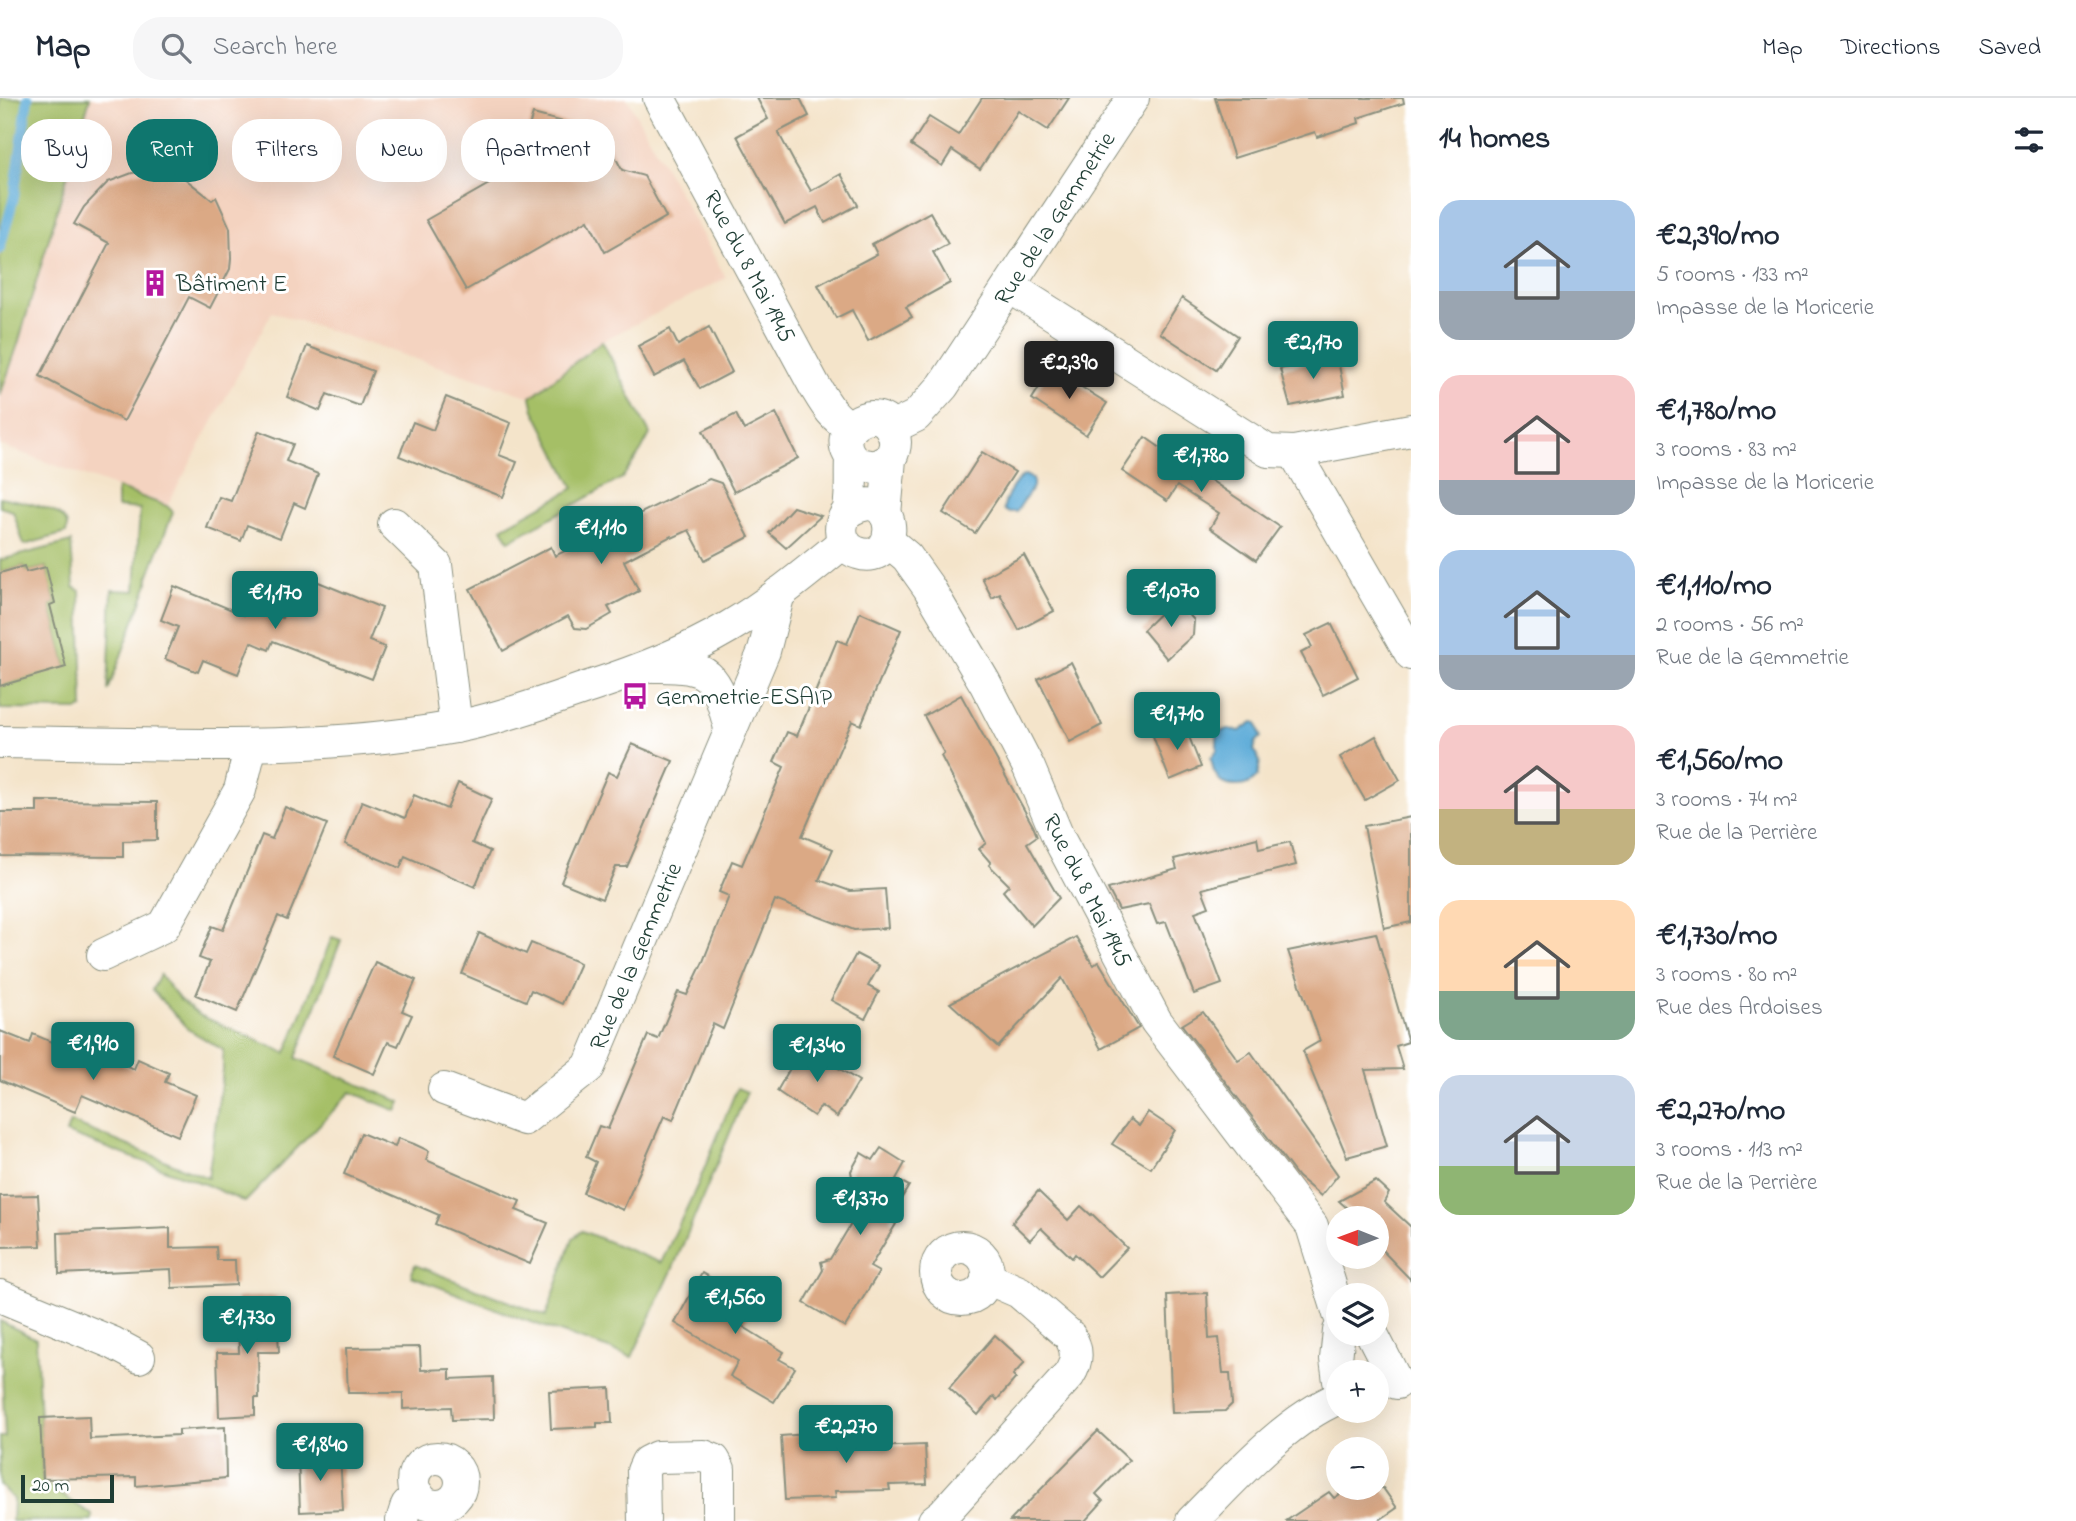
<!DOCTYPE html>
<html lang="en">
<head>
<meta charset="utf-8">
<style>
	body { margin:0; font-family:"Indie Flower",sans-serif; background:#f6f6f7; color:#1f2937; height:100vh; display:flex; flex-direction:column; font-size:26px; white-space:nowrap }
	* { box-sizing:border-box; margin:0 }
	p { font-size:23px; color:#747a83 }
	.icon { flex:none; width:38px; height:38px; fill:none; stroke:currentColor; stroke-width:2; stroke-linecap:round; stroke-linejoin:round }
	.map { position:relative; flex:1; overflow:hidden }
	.panel { display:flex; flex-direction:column; background:#fff; width:665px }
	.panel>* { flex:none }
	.guide { position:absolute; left:21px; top:21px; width:665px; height:63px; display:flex; gap:14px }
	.needle { width:46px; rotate:271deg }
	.controls { position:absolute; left:1326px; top:1108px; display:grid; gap:14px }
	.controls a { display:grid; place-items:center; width:63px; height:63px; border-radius:50%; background:#fff; box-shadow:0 7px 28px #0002; font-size:35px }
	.scale { position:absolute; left:21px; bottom:18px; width:93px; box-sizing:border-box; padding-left:7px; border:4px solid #1f3d34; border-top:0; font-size:19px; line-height:24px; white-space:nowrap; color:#1f3d34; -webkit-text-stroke:5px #fff; paint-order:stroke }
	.price { position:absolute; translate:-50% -60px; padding:0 16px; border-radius:7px; background:#0f766e; color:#fff; font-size:23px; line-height:46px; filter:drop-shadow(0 2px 4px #0008) }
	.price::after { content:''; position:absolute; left:50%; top:42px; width:21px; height:16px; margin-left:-10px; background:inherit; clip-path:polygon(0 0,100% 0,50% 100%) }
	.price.current { background:#222; color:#fff }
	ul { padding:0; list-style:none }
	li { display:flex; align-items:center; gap:21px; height:175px; padding:0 28px }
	li span { display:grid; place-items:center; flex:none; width:196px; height:140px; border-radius:21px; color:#555 }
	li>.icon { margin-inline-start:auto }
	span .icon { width:84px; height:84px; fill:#fffc; stroke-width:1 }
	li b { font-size:30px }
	h2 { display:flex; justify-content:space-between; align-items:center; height:84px; padding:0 28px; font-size:30px }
	.tag { padding:0 24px; border-radius:28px; background:#fff; box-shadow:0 7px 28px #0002; font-size:24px; line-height:63px }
	.tag.current { background:#0f766e; color:#fff }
	header { display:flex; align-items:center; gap:42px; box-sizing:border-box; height:98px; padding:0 35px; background:#fff; border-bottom:2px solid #e0e1e3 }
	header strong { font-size:33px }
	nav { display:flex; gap:38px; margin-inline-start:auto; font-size:24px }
	.search { width:490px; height:63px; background:#f6f6f7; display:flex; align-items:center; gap:18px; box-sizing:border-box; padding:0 24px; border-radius:28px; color:#747a83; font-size:26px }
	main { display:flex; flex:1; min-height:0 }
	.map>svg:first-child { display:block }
	.built { fill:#f4d3c0 }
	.green { fill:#a5bf66; stroke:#627e4d; stroke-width:2 }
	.water { fill:#61add9; stroke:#407586; stroke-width:2 }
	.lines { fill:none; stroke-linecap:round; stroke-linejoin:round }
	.stream { stroke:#61add9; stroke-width:10 }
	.building { fill:#dba985 }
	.street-casing { stroke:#8a907f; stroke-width:34 }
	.street { stroke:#fff; stroke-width:32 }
	.labels { text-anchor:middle; stroke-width:6; stroke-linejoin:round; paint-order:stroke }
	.street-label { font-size:24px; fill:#1f3d34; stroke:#fff }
	.poi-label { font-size:24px; fill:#1f3d34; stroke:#fff; text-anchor:start }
</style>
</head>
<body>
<header>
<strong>Map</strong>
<div class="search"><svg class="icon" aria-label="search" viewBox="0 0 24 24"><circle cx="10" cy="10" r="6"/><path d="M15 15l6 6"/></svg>Search here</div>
<nav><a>Map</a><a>Directions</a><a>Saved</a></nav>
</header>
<main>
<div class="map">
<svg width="1411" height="1423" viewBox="0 0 1411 1423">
	<rect width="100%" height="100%" fill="#fff"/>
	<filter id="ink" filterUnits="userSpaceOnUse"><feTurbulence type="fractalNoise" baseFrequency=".0143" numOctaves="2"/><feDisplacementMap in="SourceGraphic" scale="14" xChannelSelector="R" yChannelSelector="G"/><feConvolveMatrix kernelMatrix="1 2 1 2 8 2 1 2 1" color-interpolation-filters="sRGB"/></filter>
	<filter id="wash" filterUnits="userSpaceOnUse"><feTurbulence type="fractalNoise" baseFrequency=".00686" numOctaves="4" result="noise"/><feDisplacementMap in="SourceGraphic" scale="28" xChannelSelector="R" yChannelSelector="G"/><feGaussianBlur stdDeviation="1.57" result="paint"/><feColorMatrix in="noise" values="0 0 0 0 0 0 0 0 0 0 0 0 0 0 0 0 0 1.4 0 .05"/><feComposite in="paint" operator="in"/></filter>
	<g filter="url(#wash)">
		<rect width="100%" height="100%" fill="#f4e4ca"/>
		<path class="built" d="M90 0H627L726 180 602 243 531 299 272 214 167 408 0 347V298L18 246Z"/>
		<g class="green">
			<path d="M0 0H90L18 246 0 298Z"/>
			<path d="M602 243 650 336 641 353 622 380 509 443 502 430 574 390 534 312 531 299Z"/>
			<path d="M117 390 167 408 173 414 148 479V485L108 593 112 492 135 493 140 411 117 409Z"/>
			<path d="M0 399C17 403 76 410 66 435L24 447 13 413 0 409Z"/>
			<path d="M71 444 74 489 80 493 83 610 78 612 0 611V588L66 568 50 507 55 505 46 469 26 474 24 468 0 475V462Z"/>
			<path d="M332 839 341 842 296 960 401 1004 397 1013 351 994 245 1104 207 1087 66 1035 70 1024 208 1080 223 972V952L188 931 152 892 160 877 180 902 199 917 286 955Z"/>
			<path d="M737 990 747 994 673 1170 632 1259 522 1221 411 1178 415 1167 546 1218 573 1140 582 1133 661 1165 698 1086Z"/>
			<path d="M0 1223 36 1241 43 1384 92 1417V1423H12L13 1401 0 1387V1339H5Z"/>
		</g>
		<g class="water">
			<path d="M1025 377 1033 381V389L1016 414H1007L1004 411C1004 400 1016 381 1025 377Z"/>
			<path d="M1253 624 1257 625 1261 639 1256 644 1254 652 1260 664 1257 679C1247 690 1235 690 1222 685L1214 674 1211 660 1217 652V635L1227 631 1240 633Z"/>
		</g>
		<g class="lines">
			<path class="stream" d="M0 151 14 99 28 0"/>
		</g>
		<g id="blocks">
			<g class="building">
				<path d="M757 0H800L809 18 778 34 794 64 811 93 841 76 858 107 825 125 817 109 785 126 737 38 768 21Z"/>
				<path d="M982 0H1069L1048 32 1018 13 980 71 952 52 942 68 911 47 929 19 958 37Z"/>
				<path d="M1215 0H1403L1404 5 1358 20 1359 25 1317 39 1315 34 1234 60Z"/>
				<path d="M533 16 590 31 601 52 609 47 622 72 644 78 666 119 605 154 588 122 466 192 426 122 515 71Z"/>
				<path d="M156 72 184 80 212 102 216 99 230 130 231 160 230 171 210 210 189 199 124 323 40 278 109 145 74 126 84 109 108 84 132 75Z"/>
				<path d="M930 114 948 146 933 154 950 185 906 209 912 219 868 243 852 212 836 220 818 187 877 156 872 146Z"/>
				<path d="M1182 200 1238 238 1216 272 1160 235Z"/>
				<path d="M709 229 732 274 700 291 684 263 654 279 638 248 670 231 678 247Z"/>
				<path d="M307 248 373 273 360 308 327 296 320 313 287 299Z"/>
				<path d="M1337 258 1345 297 1290 308 1280 271Z"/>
				<path d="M1051 270 1107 305 1086 337 1032 301Z"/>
				<path d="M446 299 511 325 499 357 517 364 503 399 399 358 413 324 433 332Z"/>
				<path d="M776 315 798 360 734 394 703 333 736 316 744 332Z"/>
				<path d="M259 333 293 346 286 363 318 376 305 410 294 405 280 440 247 427 241 443 207 430 219 399 231 403Z"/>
				<path d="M1145 339 1168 355 1174 345 1212 369 1206 379 1280 429 1256 462 1210 430 1219 415 1177 388 1167 403 1122 373Z"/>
				<path d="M982 354 1015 374 975 435 943 415Z"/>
				<path d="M709 381 721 385 749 439 705 462 689 432 672 440 671 438 624 463 639 493 608 509 612 516 586 531 575 530 568 518 503 553 470 491 551 449 555 458Z"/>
				<path d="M793 409 821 418 786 450 769 435Z"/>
				<path d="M1024 457 1054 513 1019 532 1000 496 992 500 982 480Z"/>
				<path d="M24 468 26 474 46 469 55 505 50 507 66 569 0 588V475Z"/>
				<path d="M316 483 382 510 369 543 385 549 372 581 273 543 269 552 251 544 238 576 203 562 198 574 165 561 178 529 161 522 174 488 244 517 248 506 282 520 286 509 302 516Z"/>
				<path d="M1175 501 1194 522 1193 537 1167 561 1143 532Z"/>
				<path d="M860 514 901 532 861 627 852 623 802 738 833 751 819 782 850 793 885 791 888 830 854 832 775 802 723 931 713 926 673 1022 664 1018 623 1112 583 1095 596 1064 586 1059 599 1028 608 1031 648 937 658 941 678 894 687 897 702 866 729 798 719 794 732 763 742 767 784 669 774 664 787 634 797 638 837 542 847 546Z"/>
				<path d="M1331 525 1358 579 1323 597 1301 555 1312 549 1306 537Z"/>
				<path d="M1071 564 1102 627 1070 644 1038 581Z"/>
				<path d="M961 597 1033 728 1037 738 1027 745 1059 800 1032 828 1003 793 1009 787 989 767 991 765 979 751 986 745 941 658 944 655 924 618Z"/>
				<path d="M1184 626 1201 669 1170 682 1153 638Z"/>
				<path d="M1376 638 1400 682 1365 702 1340 659Z"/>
				<path d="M632 646 673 663 627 769H616L602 801 561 784 608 674 617 678Z"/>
				<path d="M458 685 492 701 472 745 490 753 475 789 405 758 400 770 345 746 362 703 405 720 414 697 447 711Z"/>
				<path d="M37 703 157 704V742L123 743V759L0 758V714H37Z"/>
				<path d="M285 709 327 726 287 822 278 818 237 914 196 897 210 864 199 860 212 828 223 832 262 737 272 741Z"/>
				<path d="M1411 719V824L1384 830 1364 728Z"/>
				<path d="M1257 740 1259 751 1290 744 1296 767 1202 791 1209 809 1195 814 1222 886 1194 896 1166 824 1157 826 1149 806 1119 812 1108 791 1177 771 1174 761Z"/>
				<path d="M479 835 526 856 531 845 580 865 562 906 531 892 526 903 462 876Z"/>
				<path d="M1376 835 1408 944 1396 948 1403 971 1365 972 1387 1048 1347 1059 1303 953 1320 943 1288 853Z"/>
				<path d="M1076 839 1093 867 1099 864 1139 930 1101 951 1062 880 998 949 950 905Z"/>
				<path d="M856 856 879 868 868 888 879 894 865 921 831 902Z"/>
				<path d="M375 864 416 882 402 913 412 917 398 948 388 944 374 976 333 958Z"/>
				<path d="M1203 914 1238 962 1251 954 1338 1077 1321 1098 1298 1079 1182 927Z"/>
				<path d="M0 933 30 945 33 936 96 963 99 956 134 971 138 961 169 975 165 984 196 997 178 1038 82 997 75 1014 0 982Z"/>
				<path d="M803 948 859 983 837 1019 821 1008 814 1018 777 993Z"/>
				<path d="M1148 1014 1175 1032 1151 1070 1112 1046 1130 1021 1139 1028Z"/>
				<path d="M361 1035 395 1049 398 1040 414 1046 429 1053 426 1062 520 1103 516 1112 548 1125 530 1166 435 1126 439 1117 344 1076Z"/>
				<path d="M881 1050 905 1065 896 1081 909 1088 889 1121 896 1126 870 1169 879 1174 845 1229 804 1205 823 1172 821 1164 830 1161 854 1121 845 1116 855 1100 843 1093 852 1079 851 1073 861 1055 873 1062Z"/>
				<path d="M1376 1083 1389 1095 1384 1104 1411 1129V1182L1377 1147V1120H1358L1339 1103Z"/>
				<path d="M1038 1093 1068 1122 1081 1108 1091 1117 1092 1116 1127 1150 1099 1179 1075 1156 1072 1160 1041 1130 1030 1142 1012 1125Z"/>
				<path d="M38 1097 41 1148 0 1149V1098Z"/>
				<path d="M170 1130V1150L216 1149 217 1162H235L236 1187 172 1190 171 1171 59 1176 58 1135Z"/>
				<path d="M702 1175 755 1205 742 1228 784 1254 779 1261 795 1270 774 1304 730 1278 738 1263 675 1225Z"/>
				<path d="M1207 1195 1209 1241 1219 1240 1223 1275H1230L1232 1306 1225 1313 1172 1315 1167 1197Z"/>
				<path d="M276 1198 279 1254H258L259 1300H255V1317L219 1319 217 1255H239L237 1200Z"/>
				<path d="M995 1237 1025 1264 1013 1277 1016 1280 997 1302 994 1298 978 1317 949 1290Z"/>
				<path d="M420 1249 421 1272 450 1271V1281L493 1279 494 1321 452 1322 451 1309 403 1311V1295H348L346 1250Z"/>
				<path d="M610 1290 612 1325H597V1329L551 1331 549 1293Z"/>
				<path d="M89 1318 90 1341 179 1337V1332L225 1329 226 1380 136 1388V1379L43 1381 40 1320Z"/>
				<path d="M849 1333 850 1340H872V1349L925 1347 927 1386 889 1387 890 1392 835 1393 836 1400 785 1402 781 1338Z"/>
				<path d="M1098 1333 1129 1362 1096 1396 1103 1403 1085 1423H1010Z"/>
				<path d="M340 1356 343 1412 300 1414 298 1358Z"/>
				<path d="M1350 1390H1383L1397 1410 1378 1423H1286L1329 1394 1334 1400Z"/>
			</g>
		</g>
	</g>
	<g filter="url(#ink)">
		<use href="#blocks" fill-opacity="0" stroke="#8a907f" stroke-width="2"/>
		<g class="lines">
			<defs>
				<g id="street">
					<path d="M659 0 814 287C825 305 832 319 850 329"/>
					<path d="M1010 189 1268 353 1294 354 1411 332"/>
					<path d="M891 330 916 318 943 288 1133 0"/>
					<path d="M1294 354 1411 556"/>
					<path d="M849 413C899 382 903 470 858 455 844 451 837 434 844 420 847 413 847 418 849 410 852 395 850 377 851 361"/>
					<path d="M885 416 890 361C895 352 897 344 893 334 879 298 820 334 858 366L875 369 890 361"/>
					<path d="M394 426 436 467 456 629"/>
					<path d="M888 443 907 459 929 490 985 585 1029 670 1058 739 1156 923 1312 1128 1339 1216"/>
					<path d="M654 568C711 567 716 577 730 630"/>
					<path d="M0 644C152 645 305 656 455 629 502 620 547 603 592 588 640 572 685 555 729 529 770 505 807 474 844 444"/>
					<path d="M103 857 164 828 240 692 251 647"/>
					<path d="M444 991 524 1021 589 969 764 553 779 495"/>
					<circle cx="962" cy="1175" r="26"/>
					<path d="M0 1198 113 1245 139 1259"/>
					<path d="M1339 1233 1336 1261 1339 1283"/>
					<path d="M1372 1236 1397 1285"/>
					<circle cx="437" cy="1384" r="24"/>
					<path d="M402 1423 407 1407 418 1397"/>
					<path d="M644 1423 643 1373 647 1364 657 1359 704 1358 714 1362 719 1371V1423"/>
					<path d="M934 1423 943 1416 1069 1277C1078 1263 1078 1251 1069 1237L1019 1194 987 1180"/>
					<path d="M1192 1423C1234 1381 1284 1323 1339 1300"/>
				</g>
			</defs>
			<use href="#street" class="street-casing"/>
			<use href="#street" class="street"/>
		</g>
	</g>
	<defs>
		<symbol id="building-bare" viewBox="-9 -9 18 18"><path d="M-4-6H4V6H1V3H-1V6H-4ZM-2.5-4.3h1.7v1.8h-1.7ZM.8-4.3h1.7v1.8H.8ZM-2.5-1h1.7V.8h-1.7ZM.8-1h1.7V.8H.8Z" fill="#b5179e" stroke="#fff" stroke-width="2.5" paint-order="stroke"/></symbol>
		<symbol id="bus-bare" viewBox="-9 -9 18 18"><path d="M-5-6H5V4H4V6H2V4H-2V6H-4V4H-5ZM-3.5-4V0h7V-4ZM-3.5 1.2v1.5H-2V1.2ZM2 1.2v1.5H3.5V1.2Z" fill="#b5179e" stroke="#fff" stroke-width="2.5" paint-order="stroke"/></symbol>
	</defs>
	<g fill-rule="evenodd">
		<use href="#building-bare" x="136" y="166" width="38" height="38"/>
		<use href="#bus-bare" x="616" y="579" width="38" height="38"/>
	</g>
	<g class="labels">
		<g class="street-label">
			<text transform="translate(1054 120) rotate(-57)" y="8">Rue de la Gemmetrie</text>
			<text transform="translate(750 168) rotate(62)" y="8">Rue du 8 Mai 1945</text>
			<text transform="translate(1088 792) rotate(63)" y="8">Rue du 8 Mai 1945</text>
			<text transform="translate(635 858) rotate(-67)" y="8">Rue de la Gemmetrie</text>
		</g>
		<g class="poi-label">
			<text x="176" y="193">Bâtiment E</text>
			<text x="656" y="606">Gemmetrie-ESAIP</text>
		</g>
	</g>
</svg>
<div class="controls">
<a><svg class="needle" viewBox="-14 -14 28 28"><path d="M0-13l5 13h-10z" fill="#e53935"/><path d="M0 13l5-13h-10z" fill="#747a83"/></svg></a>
<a><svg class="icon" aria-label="layers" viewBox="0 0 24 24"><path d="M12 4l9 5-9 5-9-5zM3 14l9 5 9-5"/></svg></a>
<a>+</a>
<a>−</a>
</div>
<div class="scale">20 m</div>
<b class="price" style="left:1313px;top:283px">€2,170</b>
<b class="price current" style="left:1069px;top:303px">€2,390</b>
<b class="price" style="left:1201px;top:396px">€1,780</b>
<b class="price" style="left:601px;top:468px">€1,110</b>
<b class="price" style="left:1171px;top:531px">€1,070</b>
<b class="price" style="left:275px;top:533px">€1,170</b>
<b class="price" style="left:1177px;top:654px">€1,710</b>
<b class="price" style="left:93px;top:984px">€1,910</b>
<b class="price" style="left:817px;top:986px">€1,340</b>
<b class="price" style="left:860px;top:1139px">€1,370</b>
<b class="price" style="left:735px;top:1238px">€1,560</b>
<b class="price" style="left:247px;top:1258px">€1,730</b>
<b class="price" style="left:846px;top:1367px">€2,270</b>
<b class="price" style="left:320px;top:1385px">€1,840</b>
<div class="guide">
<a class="tag">Buy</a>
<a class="tag current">Rent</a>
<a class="tag">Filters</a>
<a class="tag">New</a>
<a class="tag">Apartment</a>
</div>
</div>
<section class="panel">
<h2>14 homes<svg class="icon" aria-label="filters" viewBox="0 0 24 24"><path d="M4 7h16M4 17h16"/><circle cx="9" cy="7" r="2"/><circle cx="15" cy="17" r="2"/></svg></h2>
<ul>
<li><span style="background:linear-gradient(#a9c7e8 65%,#9aa5b1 0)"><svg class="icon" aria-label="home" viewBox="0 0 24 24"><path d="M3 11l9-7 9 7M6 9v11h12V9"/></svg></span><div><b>€2,390/mo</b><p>5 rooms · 133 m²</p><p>Impasse de la Moricerie</p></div></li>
<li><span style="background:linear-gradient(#f6c9c9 75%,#9aa5b1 0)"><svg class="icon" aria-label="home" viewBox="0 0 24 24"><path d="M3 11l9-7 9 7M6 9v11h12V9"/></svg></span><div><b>€1,780/mo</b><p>3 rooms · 83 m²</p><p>Impasse de la Moricerie</p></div></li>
<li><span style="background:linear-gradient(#a9c7e8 75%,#9aa5b1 0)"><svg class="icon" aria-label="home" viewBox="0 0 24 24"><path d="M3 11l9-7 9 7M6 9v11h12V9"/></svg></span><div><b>€1,110/mo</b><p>2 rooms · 56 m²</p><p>Rue de la Gemmetrie</p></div></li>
<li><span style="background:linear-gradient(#f6c9c9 60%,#c2b280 0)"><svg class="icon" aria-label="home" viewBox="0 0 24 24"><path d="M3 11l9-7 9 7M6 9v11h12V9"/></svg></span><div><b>€1,560/mo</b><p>3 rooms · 74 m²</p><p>Rue de la Perrière</p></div></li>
<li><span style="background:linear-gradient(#ffd9b3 65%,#7fa58c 0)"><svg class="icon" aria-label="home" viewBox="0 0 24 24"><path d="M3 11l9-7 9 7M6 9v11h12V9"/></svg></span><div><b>€1,730/mo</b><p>3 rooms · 80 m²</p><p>Rue des Ardoises</p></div></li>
<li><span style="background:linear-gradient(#c9d6e8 65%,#8fb573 0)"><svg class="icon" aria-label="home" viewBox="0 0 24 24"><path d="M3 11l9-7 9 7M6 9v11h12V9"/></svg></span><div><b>€2,270/mo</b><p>3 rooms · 113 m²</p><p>Rue de la Perrière</p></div></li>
</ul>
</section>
</main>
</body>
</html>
